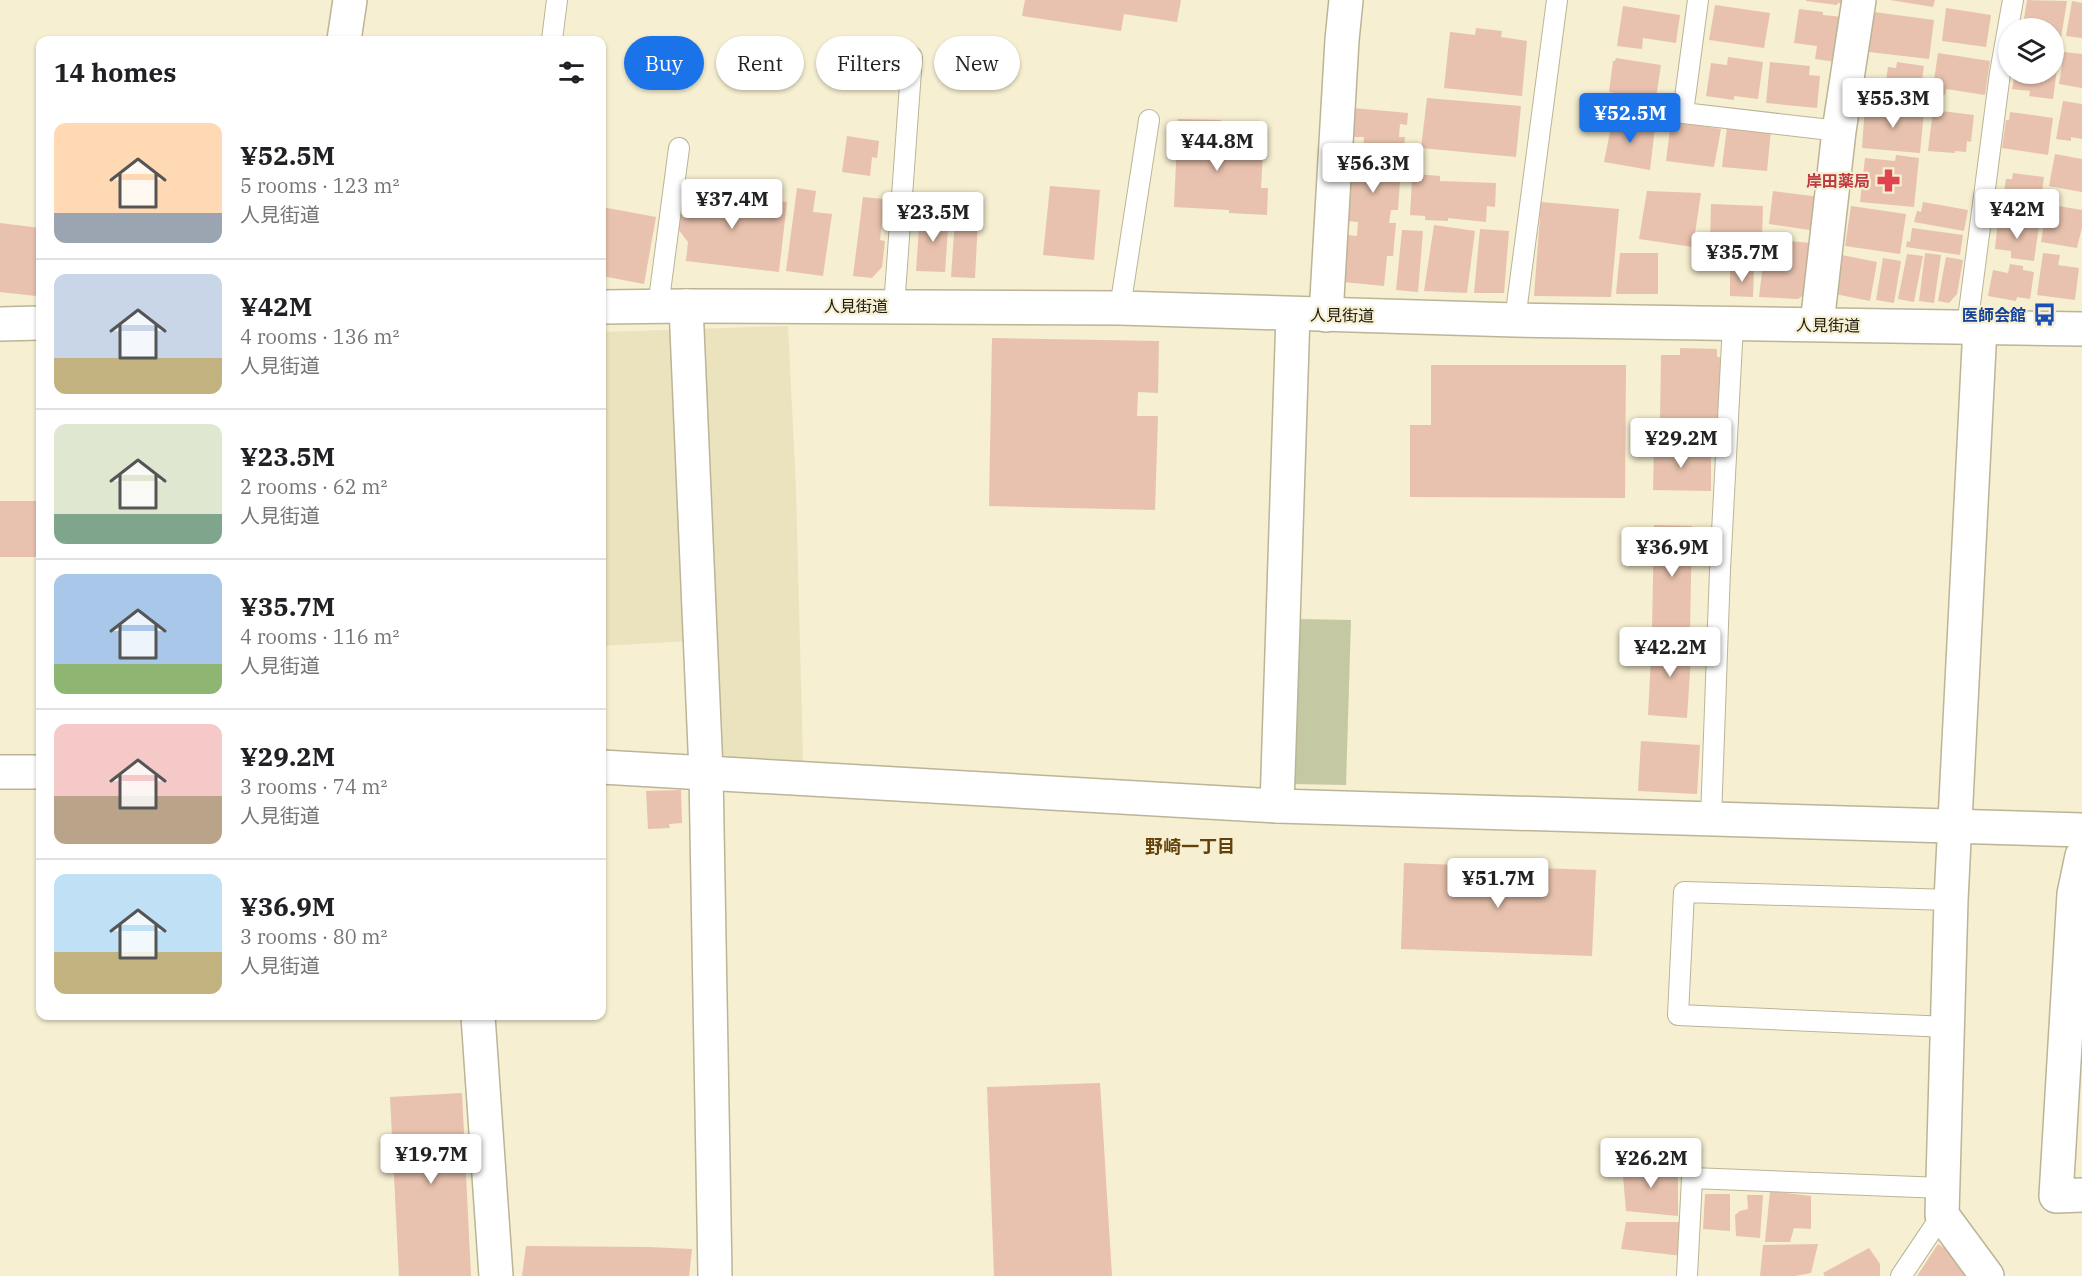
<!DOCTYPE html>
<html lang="en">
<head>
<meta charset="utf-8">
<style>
	body { margin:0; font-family:"IBM Plex Serif","Noto Sans JP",serif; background:#f6f6f6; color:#202124; height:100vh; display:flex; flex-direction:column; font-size:22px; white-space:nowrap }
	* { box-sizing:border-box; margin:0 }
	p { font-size:20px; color:#757577 }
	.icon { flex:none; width:33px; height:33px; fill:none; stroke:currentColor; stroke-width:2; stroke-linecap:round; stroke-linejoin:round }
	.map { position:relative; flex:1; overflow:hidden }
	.drawer { position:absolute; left:36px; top:36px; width:570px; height:984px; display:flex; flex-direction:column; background:#fff; border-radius:12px; box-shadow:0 2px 4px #0004 }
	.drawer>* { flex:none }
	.hud { position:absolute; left:624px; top:36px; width:570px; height:54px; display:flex; gap:12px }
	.buttons { position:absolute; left:1998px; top:18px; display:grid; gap:12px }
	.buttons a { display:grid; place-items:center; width:66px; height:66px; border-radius:50%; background:#fff; box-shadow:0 2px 4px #0004; font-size:30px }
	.price { position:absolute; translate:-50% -51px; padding:0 14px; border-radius:6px; background:#fff; color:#222; font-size:20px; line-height:39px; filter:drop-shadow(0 2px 3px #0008) }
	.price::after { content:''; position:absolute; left:50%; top:36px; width:18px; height:14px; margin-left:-9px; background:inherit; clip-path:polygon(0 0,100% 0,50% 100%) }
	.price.current { background:#1a73e8; color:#fff }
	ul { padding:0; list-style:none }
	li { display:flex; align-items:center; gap:18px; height:150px; padding:0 18px }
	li+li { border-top:2px solid #e0e0e0 }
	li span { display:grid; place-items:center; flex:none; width:168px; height:120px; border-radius:12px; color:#555 }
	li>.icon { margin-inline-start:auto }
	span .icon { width:72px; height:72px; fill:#fffc; stroke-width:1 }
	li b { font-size:26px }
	h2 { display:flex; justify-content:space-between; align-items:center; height:72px; padding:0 18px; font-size:26px }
	.tag { padding:0 21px; border-radius:27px; background:#fff; box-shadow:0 2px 4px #0004; font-size:21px; line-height:54px }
	.tag.current { background:#1a73e8; color:#fff }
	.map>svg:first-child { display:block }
	.built { fill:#ebe2be }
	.green { fill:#c5c9a3 }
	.building { fill:#e8c2ae }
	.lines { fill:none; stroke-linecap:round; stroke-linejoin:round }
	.lane-casing { stroke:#bbb497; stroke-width:22 }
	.street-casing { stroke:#bbb497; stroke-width:36 }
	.secondary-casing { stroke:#bbb497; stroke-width:36 }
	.lane { stroke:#fff; stroke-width:20 }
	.street { stroke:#fff; stroke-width:33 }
	.secondary { stroke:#fff; stroke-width:33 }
	.labels { text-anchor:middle; stroke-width:4.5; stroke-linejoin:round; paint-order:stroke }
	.health-label { font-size:16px; font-weight:bold; fill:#be3a42; stroke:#f6efd1; text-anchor:end }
	.street-label { font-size:16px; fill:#201d12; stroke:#f6efd1 }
	.transit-label { font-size:16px; font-weight:bold; fill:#164399; stroke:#f6efd1; text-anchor:end }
	.neighbourhood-label { font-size:18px; font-weight:bold; fill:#63410b; stroke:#f6efd1 }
</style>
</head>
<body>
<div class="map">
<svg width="2082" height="1276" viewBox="0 0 2082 1276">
	<rect width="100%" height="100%" fill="#f6efd1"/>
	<path class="built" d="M788 326 796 490 803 763 699 761 688 641 602 646V332Z"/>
	<path class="green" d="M1297 619 1351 620 1346 785 1292 784Z"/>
	<g class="building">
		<path d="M1025 0H1181L1177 22 1124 14 1121 31 1022 16Z"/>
		<path d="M1806 0H1843L1842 4 1838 3 1837 5 1806 1Z"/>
		<path d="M1890 0H1935L1933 7Z"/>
		<path d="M2027 0 2067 1 2061 38 2054 37V28H2036L2037 26 2023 25Z"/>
		<path d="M2072 1 2082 3V38L2066 36Z"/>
		<path d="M1715 5 1770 13 1764 48 1709 40Z"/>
		<path d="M1623 6 1680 15 1676 43 1643 38 1642 49 1617 46Z"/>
		<path d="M1946 8 1991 15 1986 47 1942 41Z"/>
		<path d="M1799 9 1823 12V15L1843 17 1836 62 1815 59 1817 46 1794 43Z"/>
		<path d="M1874 12 1934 20 1929 59 1869 52Z"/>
		<path d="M1476 28 1502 31 1501 37 1527 41 1522 96 1444 88 1450 32 1475 35Z"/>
		<path d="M2054 45 2060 46 2053 99 2029 96 2030 91 2012 89 2015 74H2054Z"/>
		<path d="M2064 52 2082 54V88L2059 84Z"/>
		<path d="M1938 53 1990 61 1985 95 1946 89 1945 95 1932 94Z"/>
		<path d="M1728 57 1763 62 1758 99 1734 96V100L1706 96 1711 63 1727 65Z"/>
		<path d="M1616 58 1661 65 1656 98 1640 95V100L1614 96 1615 93 1609 92 1613 61H1615Z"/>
		<path d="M1770 62 1810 66 1809 75 1820 76 1817 108 1766 103Z"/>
		<path d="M1897 62 1924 66 1918 106 1883 101 1888 67 1896 68Z"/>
		<path d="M1427 98 1521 106 1516 157 1421 148Z"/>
		<path d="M2063 101 2082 104V139L2071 137V141L2056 139Z"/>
		<path d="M1865 106 1924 111 1920 153 1862 148Z"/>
		<path d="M1353 108 1408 113 1407 125 1400 124 1399 137H1405L1402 169 1396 168 1395 180H1400L1398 210H1391L1389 223H1396L1393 256H1387L1384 286 1343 282 1347 235 1357 236 1358 222 1345 221 1351 148 1363 149 1364 137H1351Z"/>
		<path d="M1933 110 1974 115 1971 142 1967 141 1966 152 1955 151V153L1928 151Z"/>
		<path d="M2010 112 2053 118 2048 155 2002 148 2006 120H2009Z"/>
		<path d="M1613 117 1655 127 1650 170 1604 162Z"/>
		<path d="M1178 119 1221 120 1219 149 1263 151 1261 188H1268L1267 215 1229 213V210L1174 207Z"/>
		<path d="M1671 121 1721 129 1714 167 1666 161Z"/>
		<path d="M1727 127 1771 131 1767 171 1722 167Z"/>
		<path d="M847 136 879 141 877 158 872 157 870 176 842 172Z"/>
		<path d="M2055 154 2082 159V192L2049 186Z"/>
		<path d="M1896 155 1919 158 1914 207 1860 202 1865 158 1895 161Z"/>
		<path d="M2013 173 2044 177 2039 213 2019 210V207L2002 205 2006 179H2012Z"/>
		<path d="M1415 174 1440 176V181L1496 183 1495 207 1487 206 1486 222 1448 218V221L1425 220V216L1410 215 1412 179 1414 180Z"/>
		<path d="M1050 186 1100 190 1094 260 1043 255Z"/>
		<path d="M797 188 816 191 813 212 832 214 823 276 786 271Z"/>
		<path d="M681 189 787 202 779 272 686 261 688 242 675 225Z"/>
		<path d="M1647 191 1701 193 1693 247 1639 239Z"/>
		<path d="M1773 191 1820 197 1816 231 1769 224Z"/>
		<path d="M863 197 885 199 880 240 885 241 882 267 872 278 853 276Z"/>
		<path d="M1541 202 1619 209 1611 297 1534 296Z"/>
		<path d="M1923 202 1968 210 1964 231 1914 222 1917 211 1921 212Z"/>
		<path d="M1711 204 1763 206 1762 240H1758V256H1727V242L1710 241Z"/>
		<path d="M2047 204 2082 210V227L2077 248 2041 242Z"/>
		<path d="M1851 206 1906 214 1900 254 1845 246Z"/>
		<path d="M602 207 656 217 644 284 602 276Z"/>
		<path d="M920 213 949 214 945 272 916 271Z"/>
		<path d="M955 219 978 220 975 278 951 277Z"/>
		<path d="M1998 220 2039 226 2034 261 2011 258V251L1995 249Z"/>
		<path d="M0 223 40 228V263L36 296 0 292Z"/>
		<path d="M1434 225 1475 231 1467 293 1424 291Z"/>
		<path d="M1912 228 1963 235 1960 255 1906 247 1907 241 1910 242Z"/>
		<path d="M1480 229 1509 231 1504 293H1474Z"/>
		<path d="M1402 230 1423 231 1418 292 1396 290Z"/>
		<path d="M1766 239 1811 243 1805 294 1798 299 1759 297Z"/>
		<path d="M1620 253H1658V294H1616Z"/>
		<path d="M1925 253 1941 255 1934 303 1919 301Z"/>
		<path d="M2043 253 2060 255 2058 265 2079 268 2075 300 2037 295Z"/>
		<path d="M1907 254 1923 256 1914 302 1898 299Z"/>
		<path d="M1842 255 1877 262 1870 301 1835 294Z"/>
		<path d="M1946 257 1963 260 1957 294 1949 303 1938 301Z"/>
		<path d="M1883 258 1901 261 1894 303 1876 300Z"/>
		<path d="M2010 264 2023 266V270L2034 272 2030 299 2017 297 2016 301 1988 296 1993 270 2008 273Z"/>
		<path d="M1730 270H1754L1753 297 1730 296Z"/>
		<path d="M992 338 1159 341 1158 393 1138 392 1137 416H1158L1155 510 989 506Z"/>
		<path d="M1680 348 1717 349V357H1722L1721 423H1660L1661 355H1680Z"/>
		<path d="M1431 365H1626L1625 498 1410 497V425H1431Z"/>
		<path d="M1654 444H1688V452L1711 453V491L1653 490Z"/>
		<rect x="0" y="501" width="40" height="56"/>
		<path d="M1654 525 1692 526 1690 630H1652Z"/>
		<path d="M1652 639 1692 641 1687 718 1648 715Z"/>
		<path d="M1641 741 1700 745 1697 794 1638 791Z"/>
		<path d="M681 790 682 823 669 824 670 828 648 829 646 791Z"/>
		<path d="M1404 863 1596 870 1592 956 1401 949Z"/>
		<path d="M1100 1083 1112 1276H994L987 1087Z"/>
		<path d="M462 1093 471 1276H399L390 1097Z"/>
		<path d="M1622 1164 1678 1168V1216L1626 1211Z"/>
		<path d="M1770 1191 1811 1196V1229L1794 1228 1790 1242H1765Z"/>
		<path d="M1705 1194H1730V1231L1703 1229Z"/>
		<path d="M1747 1195H1763L1760 1238 1736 1236 1735 1215 1740 1211 1748 1209Z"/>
		<path d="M1626 1222H1681L1683 1256 1621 1249Z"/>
		<path d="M1818 1244 1811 1273 1795 1276H1760L1763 1245Z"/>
		<path d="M1938 1244 1973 1266 1967 1276H1917Z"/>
		<path d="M526 1246 648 1247 692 1249 689 1276H522Z"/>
		<path d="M1869 1248 1880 1264V1276H1825L1823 1273Z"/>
	</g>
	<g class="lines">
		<defs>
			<g id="lane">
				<path d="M1698 0 1683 113 1839 131"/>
				<path d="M552 40 557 0"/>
				<path d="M658 307 679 148"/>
				<path d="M894 307 912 57"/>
				<path d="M1120 308 1149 120"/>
				<path d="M1515 320 1557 0"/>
				<path d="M1967 327 2000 73 2013 0"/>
				<path d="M1711 818 1720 570 1733 324"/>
				<path d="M1948 1027 1678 1015 1684 892 1951 900"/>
				<path d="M1687 1276 1692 1178 1942 1188"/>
				<path d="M1901 1276 1942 1215"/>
			</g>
			<g id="street">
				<path d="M344 40 350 0"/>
				<path d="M686 306 706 772 715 1276"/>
				<path d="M1326 315 1342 40 1346 0"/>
				<path d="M1817 324 1839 131 1859 0"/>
				<path d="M1980 327 1951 900 1942 1215 1987 1276"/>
				<path d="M602 767 1277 806 2082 830"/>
				<path d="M0 772H40"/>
				<path d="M1277 806 1293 314"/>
				<path d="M2082 856 2074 894 2056 1196 2082 1195"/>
				<path d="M478 1016 496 1276"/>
			</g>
			<g id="secondary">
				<path d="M602 307 686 306 1120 308 1515 320 2082 329"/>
				<path d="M0 324 40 323"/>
			</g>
		</defs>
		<use href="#lane" class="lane-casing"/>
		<use href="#street" class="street-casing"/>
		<use href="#secondary" class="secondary-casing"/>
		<use href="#lane" class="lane"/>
		<use href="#street" class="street"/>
		<use href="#secondary" class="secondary"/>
	</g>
	<defs>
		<symbol id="pharmacy-bare" viewBox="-9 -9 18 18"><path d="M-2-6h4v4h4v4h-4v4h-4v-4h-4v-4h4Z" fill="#e0444e" stroke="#f6efd1" stroke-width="2.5" paint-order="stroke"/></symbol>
		<symbol id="bus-bare" viewBox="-9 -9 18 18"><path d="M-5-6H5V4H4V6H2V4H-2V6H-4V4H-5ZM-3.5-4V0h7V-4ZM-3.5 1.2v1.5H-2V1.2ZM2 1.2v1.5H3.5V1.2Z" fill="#1a4fb4" stroke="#f6efd1" stroke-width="2.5" paint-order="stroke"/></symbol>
	</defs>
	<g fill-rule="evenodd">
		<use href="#pharmacy-bare" x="1872" y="164" width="33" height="33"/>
		<use href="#bus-bare" x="2028" y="298" width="33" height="33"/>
	</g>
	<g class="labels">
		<g class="health-label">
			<text x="1870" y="187">岸田薬局</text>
		</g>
		<g class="street-label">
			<text x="856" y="312">人見街道</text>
			<text transform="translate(1342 315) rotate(1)" y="6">人見街道</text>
			<text transform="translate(1828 325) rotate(1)" y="6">人見街道</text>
		</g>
		<g class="transit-label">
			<text x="2026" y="321">医師会館</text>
		</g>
		<g class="neighbourhood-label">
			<text x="1190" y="853">野崎一丁目</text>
		</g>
	</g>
</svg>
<div class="buttons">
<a><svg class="icon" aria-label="layers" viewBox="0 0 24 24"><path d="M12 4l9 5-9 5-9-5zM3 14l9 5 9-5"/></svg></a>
</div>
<b class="price" style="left:1893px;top:129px">¥55.3M</b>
<b class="price current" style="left:1630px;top:144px">¥52.5M</b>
<b class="price" style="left:1217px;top:172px">¥44.8M</b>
<b class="price" style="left:1373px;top:194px">¥56.3M</b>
<b class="price" style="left:732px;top:230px">¥37.4M</b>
<b class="price" style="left:2017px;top:240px">¥42M</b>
<b class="price" style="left:933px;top:243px">¥23.5M</b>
<b class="price" style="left:1742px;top:283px">¥35.7M</b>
<b class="price" style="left:1681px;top:469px">¥29.2M</b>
<b class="price" style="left:1672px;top:578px">¥36.9M</b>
<b class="price" style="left:1670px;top:678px">¥42.2M</b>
<b class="price" style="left:1498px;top:909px">¥51.7M</b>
<b class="price" style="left:431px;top:1185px">¥19.7M</b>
<b class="price" style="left:1651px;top:1189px">¥26.2M</b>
<div class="hud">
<a class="tag current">Buy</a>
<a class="tag">Rent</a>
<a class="tag">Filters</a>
<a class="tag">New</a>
</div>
<section class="drawer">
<h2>14 homes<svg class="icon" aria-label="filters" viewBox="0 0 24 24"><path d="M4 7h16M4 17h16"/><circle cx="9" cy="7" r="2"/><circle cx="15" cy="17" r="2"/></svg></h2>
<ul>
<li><span style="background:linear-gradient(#ffd9b3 75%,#9aa5b1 0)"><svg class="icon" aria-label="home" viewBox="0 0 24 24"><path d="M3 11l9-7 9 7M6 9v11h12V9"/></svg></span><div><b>¥52.5M</b><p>5 rooms · 123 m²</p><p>人見街道</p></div></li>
<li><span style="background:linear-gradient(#c9d6e8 70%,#c2b280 0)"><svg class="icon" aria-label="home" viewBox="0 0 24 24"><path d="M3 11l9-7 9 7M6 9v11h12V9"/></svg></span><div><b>¥42M</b><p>4 rooms · 136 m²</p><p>人見街道</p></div></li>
<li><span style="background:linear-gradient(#dfe7d0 75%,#7fa58c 0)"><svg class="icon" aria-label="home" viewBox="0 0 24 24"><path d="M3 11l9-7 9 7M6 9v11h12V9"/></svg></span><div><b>¥23.5M</b><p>2 rooms · 62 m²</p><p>人見街道</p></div></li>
<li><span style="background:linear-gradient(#a9c7e8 75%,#8fb573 0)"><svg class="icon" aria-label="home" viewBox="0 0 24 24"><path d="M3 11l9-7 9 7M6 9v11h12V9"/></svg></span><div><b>¥35.7M</b><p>4 rooms · 116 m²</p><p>人見街道</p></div></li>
<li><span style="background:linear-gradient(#f6c9c9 60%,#b9a48a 0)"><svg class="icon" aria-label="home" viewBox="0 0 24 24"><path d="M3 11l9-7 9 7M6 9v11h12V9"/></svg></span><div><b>¥29.2M</b><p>3 rooms · 74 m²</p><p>人見街道</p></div></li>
<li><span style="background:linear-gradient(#bfe0f5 65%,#c2b280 0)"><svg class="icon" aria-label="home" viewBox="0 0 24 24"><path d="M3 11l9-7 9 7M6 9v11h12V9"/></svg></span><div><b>¥36.9M</b><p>3 rooms · 80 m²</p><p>人見街道</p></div></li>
</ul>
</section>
</div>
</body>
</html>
